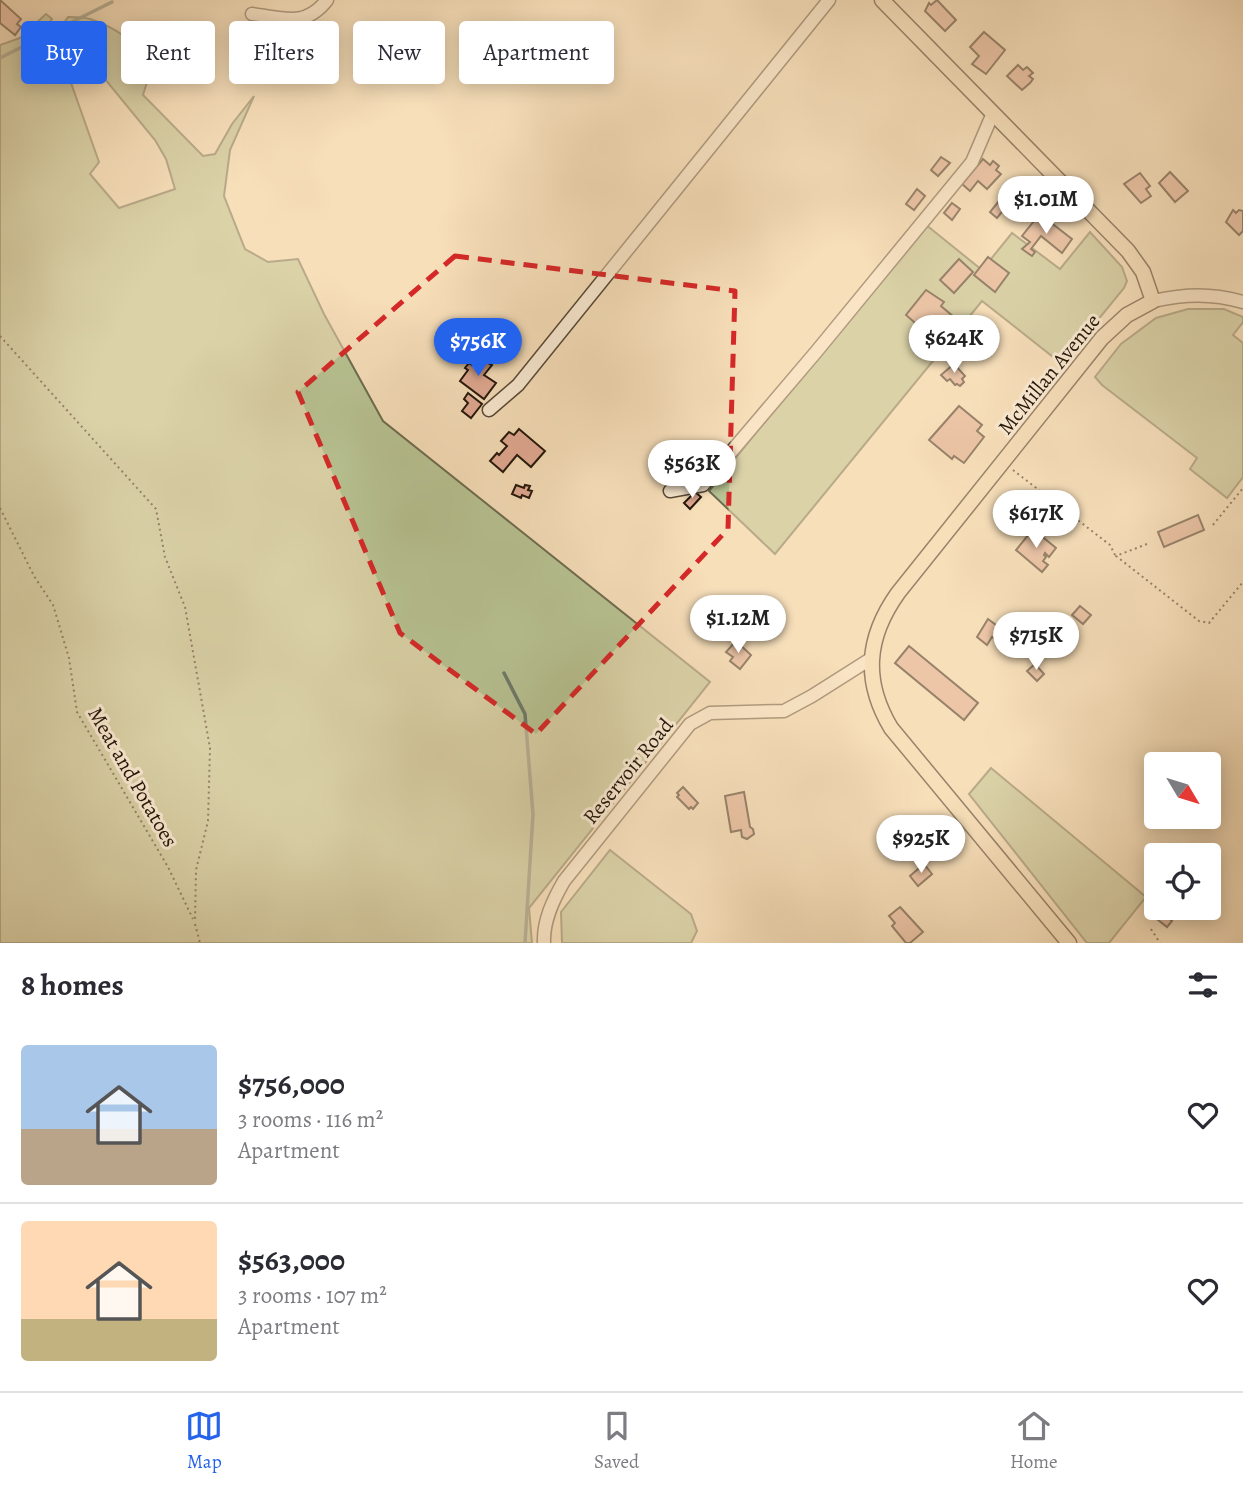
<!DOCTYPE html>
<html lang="en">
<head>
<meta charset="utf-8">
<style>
	body { margin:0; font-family:Alegreya,serif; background:#f2f2f3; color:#2b2b33; height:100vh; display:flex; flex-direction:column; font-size:26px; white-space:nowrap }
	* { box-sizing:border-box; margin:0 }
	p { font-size:23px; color:#7c7c81 }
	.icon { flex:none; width:38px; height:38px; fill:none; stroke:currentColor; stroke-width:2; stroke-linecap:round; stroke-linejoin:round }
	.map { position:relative; height:943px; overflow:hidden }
	.details { display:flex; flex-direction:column; background:#fff; flex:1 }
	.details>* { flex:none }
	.banner { position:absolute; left:21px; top:21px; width:700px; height:63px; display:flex; gap:14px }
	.needle { width:46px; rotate:128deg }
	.tools { position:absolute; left:1144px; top:752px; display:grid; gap:14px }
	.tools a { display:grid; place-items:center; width:77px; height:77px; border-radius:7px; background:#fff; box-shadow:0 4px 18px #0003; font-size:35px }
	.price { position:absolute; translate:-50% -60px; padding:0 16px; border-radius:24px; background:#fff; color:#222; font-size:23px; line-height:46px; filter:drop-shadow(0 2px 4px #0008) }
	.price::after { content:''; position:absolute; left:50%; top:42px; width:21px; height:16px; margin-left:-10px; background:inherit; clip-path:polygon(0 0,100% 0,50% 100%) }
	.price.active { background:#2563eb; color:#fff }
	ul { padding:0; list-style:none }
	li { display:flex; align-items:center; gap:21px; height:175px; padding:0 21px }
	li+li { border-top:2px solid #e1e1e2 }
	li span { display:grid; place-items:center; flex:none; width:196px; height:140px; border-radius:7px; color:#555 }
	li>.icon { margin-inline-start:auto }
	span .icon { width:84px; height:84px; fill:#fffc; stroke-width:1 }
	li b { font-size:30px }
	h2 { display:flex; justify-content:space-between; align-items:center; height:84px; padding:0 21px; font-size:30px }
	.tag { padding:0 24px; border-radius:7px; background:#fff; box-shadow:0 4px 18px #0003; font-size:24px; line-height:63px }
	.tag.active { background:#2563eb; color:#fff }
	.tab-bar { display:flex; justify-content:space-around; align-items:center; height:98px; border-top:2px solid #e1e1e2; background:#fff; font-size:19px; color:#7c7c81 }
	.tab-bar a { display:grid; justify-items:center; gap:4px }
	.tab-bar .active { color:#2563eb }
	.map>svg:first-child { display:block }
	.green { fill:#b8c393; stroke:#6e6c4e; stroke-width:2 }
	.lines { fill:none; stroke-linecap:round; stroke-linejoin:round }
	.stream { stroke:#6d7a6b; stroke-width:3.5 }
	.building { fill:#e1a992; stroke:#24160a; stroke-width:2 }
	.minor-casing { stroke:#594836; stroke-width:15 }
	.major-casing { stroke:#24160a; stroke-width:17 }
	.path { stroke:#24160a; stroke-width:2; stroke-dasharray:2 3.5; stroke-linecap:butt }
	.minor { stroke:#faead2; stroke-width:12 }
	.major { stroke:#f7dfba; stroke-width:14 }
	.marked { fill:none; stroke:#d62828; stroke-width:5; stroke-dasharray:14 9; stroke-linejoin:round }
	.labels { text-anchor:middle; stroke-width:6; stroke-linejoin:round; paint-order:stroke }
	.street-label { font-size:21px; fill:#24160a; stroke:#faead2 }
</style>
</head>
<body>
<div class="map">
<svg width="1243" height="943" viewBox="0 0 1243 943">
	<rect width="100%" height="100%" fill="#f7dfba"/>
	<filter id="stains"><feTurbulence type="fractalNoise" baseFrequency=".00286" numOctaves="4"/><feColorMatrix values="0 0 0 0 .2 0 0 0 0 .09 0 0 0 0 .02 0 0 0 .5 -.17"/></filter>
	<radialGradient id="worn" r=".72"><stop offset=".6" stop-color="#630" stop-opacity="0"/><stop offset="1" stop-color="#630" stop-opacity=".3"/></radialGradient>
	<g class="green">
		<path d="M46 14 52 19 45 29 54 35 99 162 90 174 119 208 175 189 166 159 155 140 104 78 81 36 69 30 64 23 68 17C75 17 83 17 90 19 113 26 139 44 153 63L143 95 203 156 215 154 232 124 254 96 230 150 224 196 245 249 268 262 298 259 324 314 383 421 710 682 529 908 532 943H0V45L20 38Z"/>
		<path d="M925 224 982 270 1012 233 1060 269 1090 232 1122 267 1127 281 1124 288 1062 364 982 301 775 554 709 491Z"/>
		<path d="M1188 309H1224L1243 317V322L1233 335 1243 343V477L1227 498 1190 469 1197 458 1102 385 1095 377 1121 344 1156 318Z"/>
		<path d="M991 768 1146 897 1109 943H1087L969 794Z"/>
		<path d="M610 850 691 914 697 931 691 943H562L561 912Z"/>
	</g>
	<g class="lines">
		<g class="stream">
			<path d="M0 58 112 2"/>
			<path d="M504 673 525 714 533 814 525 943"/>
		</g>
	</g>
	<g class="building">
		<path d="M0 0 21 19 17 24 21 27 15 35 0 23Z"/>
		<path d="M937 0 956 20 945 31 925 11 929 3 931 5Z"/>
		<path d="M984 32 1005 50 986 74 972 64 979 56 970 47Z"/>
		<path d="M1018 65 1023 70 1027 67 1033 73 1029 76 1033 79 1030 83 1022 90 1007 76Z"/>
		<path d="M941 157 950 163 938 176 931 170Z"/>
		<path d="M983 159 990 165 993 161 999 166 996 170 1001 174 987 189 978 181 970 191 962 184Z"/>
		<path d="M1170 172 1188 191 1175 202 1159 183Z"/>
		<path d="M1140 173 1150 186 1146 189 1151 196 1141 203 1124 184Z"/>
		<path d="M917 189 925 196 914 210 906 204Z"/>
		<path d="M1003 196 1010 202 997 218 990 212Z"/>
		<path d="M952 203 960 209 952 220 944 213Z"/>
		<path d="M1233 210 1236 213 1239 210 1243 211V231L1239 235 1226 222Z"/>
		<path d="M1034 221 1050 222 1072 239 1062 253 1041 236 1031 249 1035 252 1032 256 1022 249 1030 242 1022 236Z"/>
		<path d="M988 257 1009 273 995 292 974 275Z"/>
		<path d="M959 259 973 272 954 293 940 280Z"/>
		<path d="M926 290 944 302 941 306 955 318 942 334 928 322 922 329 906 315Z"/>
		<path d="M477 357 492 365 484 375 496 383 484 399 460 381 468 370 465 368 469 363 472 365Z"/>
		<path d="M954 364 965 376 962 379 964 382 960 386 957 384 955 385 950 379 947 381 941 375Z"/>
		<path d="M468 393 482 404 471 418 462 411 468 403 464 399Z"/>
		<path d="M959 406 982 425 977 431 984 437 964 463 954 456 952 459 929 440Z"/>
		<path d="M519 429 545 451 531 467 517 455 503 472 490 461 497 453 499 455 507 446 501 441 509 432 514 435Z"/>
		<path d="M516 485 524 488 525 485 530 486 528 490 532 491 529 498 522 495 521 498 512 494Z"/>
		<path d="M695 492 701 497 690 509 684 503Z"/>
		<path d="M1198 515 1204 530 1164 547 1158 532Z"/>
		<path d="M1033 529 1056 548 1049 557 1045 553 1044 555 1046 557 1043 561 1048 565 1042 572 1016 550Z"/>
		<path d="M1080 606 1091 615 1083 624 1072 615Z"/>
		<path d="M988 619 1004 631 997 641 992 637 987 645 977 637Z"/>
		<path d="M736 641 751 655 740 669 730 661 733 657 726 652Z"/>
		<path d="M909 646 978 703 964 720 895 663Z"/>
		<path d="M1035 664 1044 674 1037 681 1027 671Z"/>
		<path d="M683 787 698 803 693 809 691 807 689 809 677 797 679 795 677 793Z"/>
		<path d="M744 792 750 827 753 829 754 834 747 839 742 837 741 830 731 832 725 796Z"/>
		<path d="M924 864 932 874 918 886 910 876Z"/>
		<path d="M1152 905 1172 921 1167 927 1147 911Z"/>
		<path d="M900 907 923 932 910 943H906L892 926 895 923 889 916Z"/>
	</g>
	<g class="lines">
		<defs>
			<g id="minor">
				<path d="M252 14C284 18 305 28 327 0"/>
				<path d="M1153 301C1185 294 1211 293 1243 302"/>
				<path d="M489 410 518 385 829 0"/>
				<path d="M670 491 703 485 816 352 972 162 993 113"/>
				<path d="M544 943C543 921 553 900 564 881L690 724 710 713 784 711 812 696 872 658"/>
			</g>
			<path id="major" d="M882 0 1128 251 1143 272 1153 301 1127 315 1102 338 898 593C866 638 863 681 891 728L1069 943"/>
		</defs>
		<use href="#minor" class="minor-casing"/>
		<use href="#major" class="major-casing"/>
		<g class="path">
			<path d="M0 336 156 509 165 557 185 607 210 748 208 821 196 870 195 922"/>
			<path d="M1013 470 1110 545 1115 555"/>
			<path d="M0 508 34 576 53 605 69 658 77 712 168 867 193 919"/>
			<path d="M1213 525 1243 488"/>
			<path d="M1147 544 1116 556 1199 621 1209 623 1243 582"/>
			<path d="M195 924 200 943"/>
			<path d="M1151 929 1160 943"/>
		</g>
		<use href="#minor" class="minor"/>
		<use href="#major" class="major"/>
	</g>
	<path d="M0 0H1243V943H0ZM455 256 735 291 728 529 536 734 400 633 298 392Z" fill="#f7dfba" fill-opacity=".55" fill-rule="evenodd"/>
	<path class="marked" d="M455 256 735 291 728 529 536 734 400 633 298 392Z"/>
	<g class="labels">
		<g class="street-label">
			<text transform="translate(1049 374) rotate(-51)" y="7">McMillan Avenue</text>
			<text transform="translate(628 771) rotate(-51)" y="7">Reservoir Road</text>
			<text transform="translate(133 777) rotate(60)" y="7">Meat and Potatoes</text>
		</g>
	</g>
	<rect width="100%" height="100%" filter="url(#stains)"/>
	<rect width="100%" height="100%" fill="url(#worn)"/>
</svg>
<div class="tools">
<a><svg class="needle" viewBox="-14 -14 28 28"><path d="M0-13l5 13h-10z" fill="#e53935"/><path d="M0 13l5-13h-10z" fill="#7c7c81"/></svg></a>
<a><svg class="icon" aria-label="locate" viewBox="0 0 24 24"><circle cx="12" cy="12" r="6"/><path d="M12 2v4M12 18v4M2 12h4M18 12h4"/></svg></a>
</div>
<b class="price" style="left:1046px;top:236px">$1.01M</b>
<b class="price" style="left:954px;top:375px">$624K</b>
<b class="price active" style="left:478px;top:378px">$756K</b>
<b class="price" style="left:692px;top:500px">$563K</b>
<b class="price" style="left:1036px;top:550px">$617K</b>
<b class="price" style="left:738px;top:655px">$1.12M</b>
<b class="price" style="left:1036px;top:672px">$715K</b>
<b class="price" style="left:921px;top:875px">$925K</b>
<div class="banner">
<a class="tag active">Buy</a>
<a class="tag">Rent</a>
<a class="tag">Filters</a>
<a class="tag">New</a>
<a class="tag">Apartment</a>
</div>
</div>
<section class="details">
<h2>8 homes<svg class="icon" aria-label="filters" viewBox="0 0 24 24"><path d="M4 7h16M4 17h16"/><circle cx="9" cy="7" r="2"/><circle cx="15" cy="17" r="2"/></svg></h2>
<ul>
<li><span style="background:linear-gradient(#a9c7e8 60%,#b9a48a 0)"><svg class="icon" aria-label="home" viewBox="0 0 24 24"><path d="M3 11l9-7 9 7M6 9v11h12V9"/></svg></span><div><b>$756,000</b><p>3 rooms · 116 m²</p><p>Apartment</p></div><svg class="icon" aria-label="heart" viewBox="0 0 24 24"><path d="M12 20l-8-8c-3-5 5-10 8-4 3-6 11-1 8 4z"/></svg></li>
<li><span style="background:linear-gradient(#ffd9b3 70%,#c2b280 0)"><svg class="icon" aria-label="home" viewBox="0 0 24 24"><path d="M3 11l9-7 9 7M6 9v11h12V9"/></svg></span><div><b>$563,000</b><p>3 rooms · 107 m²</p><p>Apartment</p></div><svg class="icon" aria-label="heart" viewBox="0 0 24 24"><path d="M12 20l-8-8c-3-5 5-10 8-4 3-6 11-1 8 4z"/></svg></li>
</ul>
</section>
<nav class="tab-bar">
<a class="active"><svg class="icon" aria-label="map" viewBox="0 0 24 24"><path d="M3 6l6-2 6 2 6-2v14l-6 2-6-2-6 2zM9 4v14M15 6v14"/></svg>Map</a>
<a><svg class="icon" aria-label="saved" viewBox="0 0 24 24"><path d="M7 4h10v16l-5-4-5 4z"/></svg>Saved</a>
<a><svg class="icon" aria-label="home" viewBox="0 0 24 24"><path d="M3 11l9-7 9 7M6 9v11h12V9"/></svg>Home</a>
</nav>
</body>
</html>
